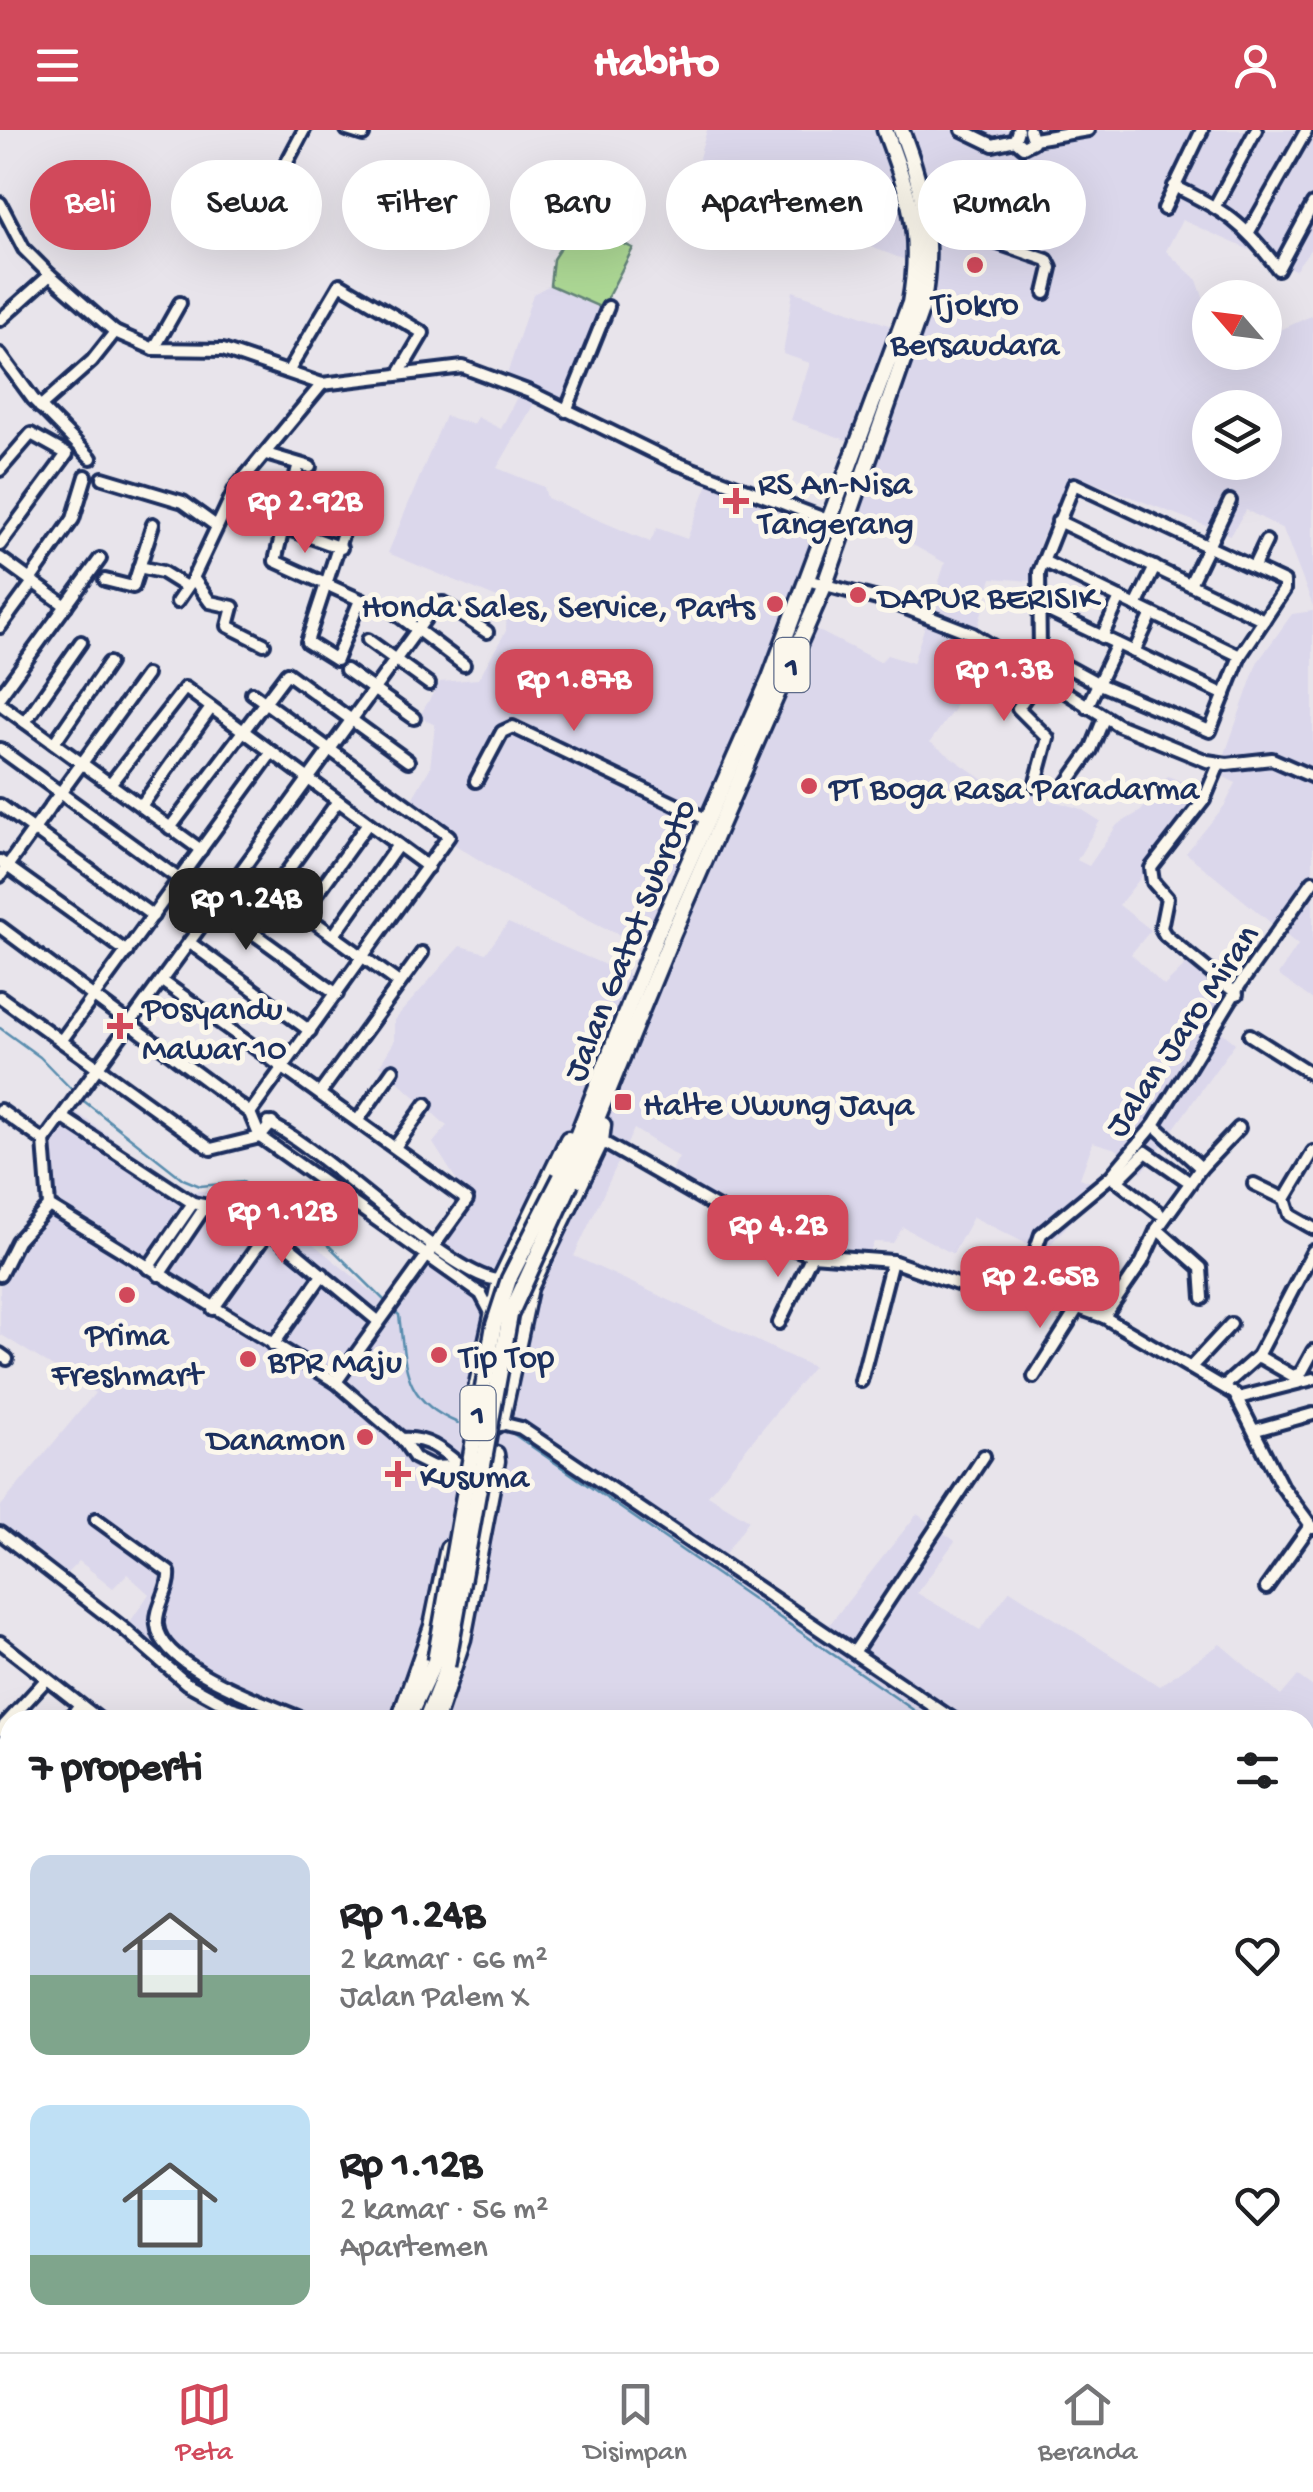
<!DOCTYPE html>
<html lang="id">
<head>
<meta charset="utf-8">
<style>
	body { margin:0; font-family:"Gochi Hand",sans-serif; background:#f2f2f2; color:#202124; height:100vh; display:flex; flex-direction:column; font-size:38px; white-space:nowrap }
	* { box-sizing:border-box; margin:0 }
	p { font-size:32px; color:#757577 }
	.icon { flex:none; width:55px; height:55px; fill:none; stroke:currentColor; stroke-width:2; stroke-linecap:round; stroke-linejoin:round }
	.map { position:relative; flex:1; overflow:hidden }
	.panel { position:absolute; left:0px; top:1580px; width:1315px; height:642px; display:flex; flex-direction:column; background:#fff; border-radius:30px 30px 0 0; box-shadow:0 10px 40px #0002 }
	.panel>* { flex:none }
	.hud { position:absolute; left:30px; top:30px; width:1255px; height:90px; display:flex; gap:20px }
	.needle { width:65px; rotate:298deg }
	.tools { position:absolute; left:1192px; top:150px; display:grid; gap:20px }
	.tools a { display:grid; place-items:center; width:90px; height:90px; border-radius:50%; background:#fff; box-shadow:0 10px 40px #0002; font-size:50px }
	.price { position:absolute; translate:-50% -85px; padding:0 22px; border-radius:20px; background:#d1495b; color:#fff; font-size:32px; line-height:65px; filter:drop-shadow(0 2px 5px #0008) }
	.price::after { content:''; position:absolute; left:50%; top:60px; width:30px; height:22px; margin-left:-15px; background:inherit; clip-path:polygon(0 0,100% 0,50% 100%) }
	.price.on { background:#222; color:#fff }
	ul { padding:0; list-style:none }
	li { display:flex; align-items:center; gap:30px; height:250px; padding:0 30px }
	li span { display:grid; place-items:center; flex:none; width:280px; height:200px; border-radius:20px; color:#555 }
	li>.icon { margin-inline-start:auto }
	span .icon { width:120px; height:120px; fill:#fffc; stroke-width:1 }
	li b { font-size:42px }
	h2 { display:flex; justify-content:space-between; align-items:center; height:120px; padding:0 30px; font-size:42px }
	.pill { padding:0 35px; border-radius:45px; background:#fff; box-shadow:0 10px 40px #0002; font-size:35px; line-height:90px }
	.pill.on { background:#d1495b; color:#fff }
	header { display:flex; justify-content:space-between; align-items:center; height:130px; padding:0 30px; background:#d1495b; color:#fff; font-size:45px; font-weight:800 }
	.tab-bar { display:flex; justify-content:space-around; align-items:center; height:140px; border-top:2px solid #e0e0e0; background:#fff; font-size:28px; color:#757577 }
	.tab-bar a { display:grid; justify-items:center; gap:5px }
	.tab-bar .on { color:#d1495b }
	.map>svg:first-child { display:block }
	.built { fill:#dbd7eb; fill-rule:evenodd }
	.green { fill:#acd794; stroke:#648379; stroke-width:2.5 }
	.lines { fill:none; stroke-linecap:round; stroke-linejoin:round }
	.stream { stroke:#598dae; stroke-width:2.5 }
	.minor-casing { stroke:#1b2f5e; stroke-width:18 }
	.highway-casing { stroke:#1b2f5e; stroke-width:21 }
	.minor { stroke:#fbf7ec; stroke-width:10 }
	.highway { stroke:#fbf7ec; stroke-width:14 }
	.highway-bridge-casing { stroke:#1b2f5e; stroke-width:21; stroke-linecap:butt }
	.highway-bridge { stroke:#fbf7ec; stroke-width:14 }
	.poi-dot { fill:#d1495b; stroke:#fbf7ec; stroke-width:4 }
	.labels { text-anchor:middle; stroke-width:10; stroke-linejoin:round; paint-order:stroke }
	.shield { fill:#fbf7ec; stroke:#5e6b89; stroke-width:2.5 }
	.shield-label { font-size:32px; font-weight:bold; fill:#1b2f5e }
	.poi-label { font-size:35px; fill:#1b2f5e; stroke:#fbf7ec; text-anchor:start }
	.street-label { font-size:35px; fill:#1b2f5e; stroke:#fbf7ec }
</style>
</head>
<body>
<header><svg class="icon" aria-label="menu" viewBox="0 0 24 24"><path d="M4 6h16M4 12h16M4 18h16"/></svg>Habito<svg class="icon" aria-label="person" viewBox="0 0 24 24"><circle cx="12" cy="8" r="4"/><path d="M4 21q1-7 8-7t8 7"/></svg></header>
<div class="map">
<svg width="1313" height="2222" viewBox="0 0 1313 2222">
	<rect width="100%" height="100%" fill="#e8e4eb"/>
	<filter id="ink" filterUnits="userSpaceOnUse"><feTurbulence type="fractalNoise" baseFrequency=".01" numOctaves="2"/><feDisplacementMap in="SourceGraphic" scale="20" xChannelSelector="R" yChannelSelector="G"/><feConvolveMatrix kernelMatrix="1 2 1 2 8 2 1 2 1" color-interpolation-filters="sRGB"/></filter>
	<g filter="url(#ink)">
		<g class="built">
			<path d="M707 0H1306L1313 4V116L1295 140 1182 90 1166 121 1197 150 1210 187V222H1265V207L1313 185V476L1283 399 1246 380 1230 405 1071 344 1041 410 1031 451 992 448 954 579 930 612 1005 665 1027 671 1031 664 1081 679 1100 691 1077 730 1089 736 1117 695 1141 681 1168 646 1201 660 1186 691 1119 775 1151 800 1131 824 1164 856 1196 825 1235 855 1206 889 1235 913 1142 1043 1116 1019 1093 1012 1080 1048 1103 1057 1043 1122 973 1087 953 1124 903 1097 893 1113 874 1112 864 1138 823 1135 783 1121 664 1054 679 1027 634 999 574 1126 813 1237 708 1365 749 1390 723 1427 829 1495 917 1384 955 1411 917 1463 980 1500 1010 1460 1159 1556 1220 1514 1281 1566 1298 1546 1313 1557V2222H963L959 2213 932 2222H837L834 2213 1305 2212V1590H249L251 1581 185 1543 130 1492 149 1464 127 1444 113 1458 79 1431 64 1446 0 1400V1377L95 1263 0 1204V1156L16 1120 39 1099 45 1079 40 1014 69 977 185 1061H236L262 1072 388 1175 469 1070 433 1013 447 996 380 935 394 912V890L460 816 486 823 508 793 633 847 645 818 516 753 452 713 408 676 430 638 435 595 419 587 440 552 478 549 506 501 507 472 388 423 445 286 473 294 477 287 501 299 522 257 505 251 533 164 550 155 602 178 564 278 539 265 497 338 544 357 547 368 650 412 657 398 687 409 710 348 827 391 791 487 880 532 887 525 913 533 945 433 854 382 874 320 791 290 810 233 783 224 793 161 897 198 911 132 704 55 709 38 697 35ZM1210 278H1265V332H1210Z"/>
			<path d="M1313 481V870L1278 845 1298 815 1186 723 1225 675 1236 653 1218 644 1257 533 1292 484Z"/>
			<path d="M10 2055V2212L53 2213 47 2222H0V2071Z"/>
		</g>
		<path class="green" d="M588 98 633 118 602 178 550 155 553 129 572 100Z"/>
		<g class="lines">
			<g class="stream">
				<path d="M0 898 40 927 74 962"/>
				<path d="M80 968 183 1049 200 1056 243 1052 315 1102 387 1173"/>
				<path d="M392 1179 399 1185C406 1237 402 1270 458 1293"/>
				<path d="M512 1303 928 1590"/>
				<path d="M1305 1728 1313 1734"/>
			</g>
			<defs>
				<g id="minor">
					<path d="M347 0 363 5"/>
					<path d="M962 0 993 15 1015 10"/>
					<path d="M1018 0 1015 10 1023 17 1033 12 1029 0"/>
					<path d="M1034 9 1088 0"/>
					<path d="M1174 56C1224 80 1245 94 1278 139L1313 74"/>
					<path d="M271 62 304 0"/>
					<path d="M0 73 24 119 50 145 115 202 154 219 223 220 322 254 463 237 530 262 671 331 830 391"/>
					<path d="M1215 76 1256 0"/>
					<path d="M1164 79 1202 0"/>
					<path d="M928 89 1047 130 1051 138 1045 163"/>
					<path d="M1250 100 1306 1"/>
					<path d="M0 190 50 145"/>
					<path d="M154 219 180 173"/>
					<path d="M0 224 33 269 91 328"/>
					<path d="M288 242 340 154 423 203 400 242"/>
					<path d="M40 277 92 231 115 202"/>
					<path d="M566 281 608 177"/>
					<path d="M266 324 310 337"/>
					<path d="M298 337 275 431 363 471"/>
					<path d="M0 340 31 304 67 324 0 415"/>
					<path d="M103 348 183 372 215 395"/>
					<path d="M1074 354 1284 452V460L1240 526 1210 601 1099 554 1040 522 1039 442Z"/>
					<path d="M292 363 350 382"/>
					<path d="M354 369 307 512 336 530 360 470"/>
					<path d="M1058 391 1264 490"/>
					<path d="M283 397 341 418"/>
					<path d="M0 428 66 476"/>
					<path d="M1043 431 1240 526"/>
					<path d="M1254 436 1266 411"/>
					<path d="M139 437 162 442 186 457"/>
					<path d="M30 450 73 389 86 346"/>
					<path d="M105 450 133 457 153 394"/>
					<path d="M807 450 896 474 973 504 1118 595 1207 631 1227 634 1272 629 1313 647"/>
					<path d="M1190 454 1230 371"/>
					<path d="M177 472 190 453"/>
					<path d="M1136 476 1155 437"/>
					<path d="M1040 477 1225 565"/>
					<path d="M390 479 464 535"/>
					<path d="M0 497 33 452"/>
					<path d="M1102 507 1120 468"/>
					<path d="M368 510 429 554"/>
					<path d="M264 514 228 496 233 477 210 472 193 448 235 359 322 254"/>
					<path d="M1134 522 1152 484"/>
					<path d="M346 540 414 588"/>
					<path d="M0 566 100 429"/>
					<path d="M0 574 201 720"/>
					<path d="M1087 577 1117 514"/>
					<path d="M25 592 81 512"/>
					<path d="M54 613 109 533"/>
					<path d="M0 619 337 864"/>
					<path d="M1219 634 1204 670 1151 738 1153 752 1167 768 1161 798 1165 805 1237 864"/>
					<path d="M476 651 502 602 513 597 708 690"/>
					<path d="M110 654 185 558 428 737"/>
					<path d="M1067 654 1091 620 1104 588"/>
					<path d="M1035 656 1048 608 1018 578 1039 548"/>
					<path d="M0 675 153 786"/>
					<path d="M141 676 211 578"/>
					<path d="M170 698 287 543 408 631"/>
					<path d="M0 731 127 822"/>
					<path d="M243 740 399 853"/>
					<path d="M0 746 146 545"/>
					<path d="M273 761 338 671"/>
					<path d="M303 783 368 693"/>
					<path d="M0 797 250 983 260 1007 481 1164 490 1181"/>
					<path d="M334 805 398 715"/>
					<path d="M190 813 310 901"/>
					<path d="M162 851 467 1070 336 1252"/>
					<path d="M0 867 211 1019 260 1007 272 993"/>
					<path d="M1250 905 1313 945"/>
					<path d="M61 911 272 622"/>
					<path d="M320 963 422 823"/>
					<path d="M0 980 44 1011 49 1076 336 1252 402 1309 415 1328 433 1337 475 1335"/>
					<path d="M250 983 449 706 252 563"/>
					<path d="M62 987 193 1073 249 1084 378 1191"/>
					<path d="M358 990 393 940"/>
					<path d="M268 993C320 1015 454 1151 500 1150"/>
					<path d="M1154 995 1201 1038"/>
					<path d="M44 1011 436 474 443 473 487 502"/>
					<path d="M601 1011 781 1114 812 1125 892 1131 980 1162 1056 1170 1104 1187 1235 1264 1281 1355 1313 1398"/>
					<path d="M395 1017 426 974"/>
					<path d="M1313 1022 1285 1069 1290 1085 1313 1098"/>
					<path d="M1112 1047 1159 1083"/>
					<path d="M1117 1051 1146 1022 1185 1049"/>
					<path d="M1254 1054 1285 1069"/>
					<path d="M1157 1099 1201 1138 1203 1168"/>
					<path d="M148 1138 193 1073"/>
					<path d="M0 1145 17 1111 49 1076"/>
					<path d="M159 1145 205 1077"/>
					<path d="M1020 1166 1041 1104 1111 1046 1154 995 1241 853 1313 751"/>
					<path d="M213 1179 270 1099"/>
					<path d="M1104 1187 1142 1132 1157 1099 1201 1038 1239 998"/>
					<path d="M779 1193 812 1125"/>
					<path d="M273 1215 323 1144"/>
					<path d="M0 1224 7 1229"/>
					<path d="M1258 1226 1293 1246 1301 1243 1313 1221"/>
					<path d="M1191 1237 1231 1194"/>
					<path d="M1034 1247 1079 1176"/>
					<path d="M861 1251 892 1131"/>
					<path d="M1224 1256 1258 1226 1313 1121"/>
					<path d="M1238 1268 1313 1249"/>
					<path d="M496 1297 501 1293 521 1298 954 1590"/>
					<path d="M1256 1300 1313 1284"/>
					<path d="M402 1309C427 1307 442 1320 461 1336"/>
					<path d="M96 1389 169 1442C171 1460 155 1476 157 1495 161 1538 269 1574 305 1590"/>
					<path d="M0 1403 123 1498 186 1553 230 1577 272 1590"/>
					<path d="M1266 1458 1310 1396"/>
					<path d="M0 1512 100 1590"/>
					<path d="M855 1521 984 1326"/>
					<path d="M68 1590 79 1576"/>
					<path d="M0 1600 45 1551"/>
					<path d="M0 1650 10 1657"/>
					<path d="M1305 1656 1313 1645"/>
					<path d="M1305 1684 1313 1685"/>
					<path d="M0 1782 10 1767"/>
					<path d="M545 2212 554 2222"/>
					<path d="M743 2212 746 2222"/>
					<path d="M832 2212 834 2222"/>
					<path d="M957 2215 959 2222"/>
					<path d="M206 2222 213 2212"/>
					<path d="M319 2222 325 2212"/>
					<path d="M357 2222 363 2212"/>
					<path d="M534 2222 540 2212"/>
					<path d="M705 2222 716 2212"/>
				</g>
				<g id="highway">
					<path d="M561 1047 657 804 770 548 910 173C923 103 909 65 885 0"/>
					<path d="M571 1052 673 803 825 454 922 177C934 114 925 60 901 0"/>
					<path d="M476 1259 500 1150 568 1009"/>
					<path d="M501 1293 530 1158 601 1011 603 995"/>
					<path d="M399 1590 432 1496 448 1418"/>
					<path d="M407 1590 435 1531"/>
					<path d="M426 1590 447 1537"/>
					<path d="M436 1590 463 1509 497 1331 496 1324 483 1321"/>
					<path d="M24 2222 28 2212"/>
					<path d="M39 2222 44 2212"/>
				</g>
			</defs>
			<use href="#minor" class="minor-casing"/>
			<use href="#highway" class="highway-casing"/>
			<use href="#minor" class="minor"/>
			<use href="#highway" class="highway"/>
			<defs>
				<g id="highway-bridge">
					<path d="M435 1531 494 1195 509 1149 561 1047"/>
					<path d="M447 1536 510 1185 571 1052"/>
				</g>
			</defs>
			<use href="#highway-bridge" class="highway-bridge-casing"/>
			<use href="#highway-bridge" class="highway-bridge"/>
		</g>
	</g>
	<g class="poi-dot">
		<circle cx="975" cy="135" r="10"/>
		<path d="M731 356h10v10h10v10h-10v10h-10v-10h-10v-10h10z"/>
		<circle cx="858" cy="465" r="10"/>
		<circle cx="775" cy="474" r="10"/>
		<circle cx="809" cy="656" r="10"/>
		<path d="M115 881h10v10h10v10h-10v10h-10v-10h-10v-10h10z"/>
		<rect x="613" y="962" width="20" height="20" rx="5"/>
		<circle cx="127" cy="1165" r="10"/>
		<circle cx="439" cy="1225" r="10"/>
		<circle cx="248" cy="1229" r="10"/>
		<circle cx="365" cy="1307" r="10"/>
		<path d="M393 1329h10v10h10v10h-10v10h-10v-10h-10v-10h10z"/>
	</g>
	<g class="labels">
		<g class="shield">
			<rect x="774.5" y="508" width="35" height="54" rx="8"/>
			<rect x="460.5" y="1256" width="35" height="54" rx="8"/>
		</g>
		<g class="shield-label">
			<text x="792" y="546">1</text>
			<text x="478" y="1294">1</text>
		</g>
		<g class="poi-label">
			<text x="975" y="184" text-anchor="middle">Tjokro<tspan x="975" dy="40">Bersaudara</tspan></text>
			<text x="758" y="363">RS An-Nisa<tspan x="758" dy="40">Tangerang</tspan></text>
			<text x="878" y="477">DAPUR BERISIK</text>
			<text x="755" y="486" text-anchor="end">Honda Sales, Service, Parts</text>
			<text x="829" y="668">PT Boga Rasa Paradarma</text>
			<text x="142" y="888">Posyandu<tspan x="142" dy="40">Mawar 10</tspan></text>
			<text x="643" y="984">Halte Uwung Jaya</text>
			<text x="127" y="1214" text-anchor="middle">Prima<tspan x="127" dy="40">Freshmart</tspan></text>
			<text x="459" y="1237">Tip Top</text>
			<text x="268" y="1241">BPR Maju</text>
			<text x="345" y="1319" text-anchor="end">Danamon</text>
			<text x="420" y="1356">Kusuma</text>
		</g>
		<g class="street-label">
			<text transform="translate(627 809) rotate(-68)" y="12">Jalan Gatot Subroto</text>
			<text transform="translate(1180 899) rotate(-56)" y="12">Jalan Jaro Miran</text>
		</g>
	</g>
</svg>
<div class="tools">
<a><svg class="needle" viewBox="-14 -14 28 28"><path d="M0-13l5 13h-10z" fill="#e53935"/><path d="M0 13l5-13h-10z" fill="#757577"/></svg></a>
<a><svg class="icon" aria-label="layers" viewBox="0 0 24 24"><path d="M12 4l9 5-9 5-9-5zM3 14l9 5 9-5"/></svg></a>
</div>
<b class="price" style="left:305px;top:426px">Rp 2.92B</b>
<b class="price" style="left:1004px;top:594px">Rp 1.3B</b>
<b class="price" style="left:574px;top:604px">Rp 1.87B</b>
<b class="price on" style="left:246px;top:823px">Rp 1.24B</b>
<b class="price" style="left:282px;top:1136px">Rp 1.12B</b>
<b class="price" style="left:778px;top:1150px">Rp 4.2B</b>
<b class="price" style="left:1040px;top:1201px">Rp 2.65B</b>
<div class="hud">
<a class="pill on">Beli</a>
<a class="pill">Sewa</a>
<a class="pill">Filter</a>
<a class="pill">Baru</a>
<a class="pill">Apartemen</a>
<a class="pill">Rumah</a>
</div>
<section class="panel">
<h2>7 properti<svg class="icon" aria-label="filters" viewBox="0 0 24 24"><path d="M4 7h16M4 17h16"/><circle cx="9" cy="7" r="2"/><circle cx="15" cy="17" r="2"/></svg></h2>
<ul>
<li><span style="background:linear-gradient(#c9d6e8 60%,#7fa58c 0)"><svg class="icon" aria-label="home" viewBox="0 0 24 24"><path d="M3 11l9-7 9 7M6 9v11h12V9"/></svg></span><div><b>Rp 1.24B</b><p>2 kamar · 66 m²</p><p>Jalan Palem X</p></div><svg class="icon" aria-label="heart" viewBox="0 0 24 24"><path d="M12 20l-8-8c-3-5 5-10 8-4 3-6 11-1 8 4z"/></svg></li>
<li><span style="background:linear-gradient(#bfe0f5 75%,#7fa58c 0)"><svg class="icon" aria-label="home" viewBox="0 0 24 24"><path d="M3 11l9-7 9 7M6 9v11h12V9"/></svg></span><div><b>Rp 1.12B</b><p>2 kamar · 56 m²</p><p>Apartemen</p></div><svg class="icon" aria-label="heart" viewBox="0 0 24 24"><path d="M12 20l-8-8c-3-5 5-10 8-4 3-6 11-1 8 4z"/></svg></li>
</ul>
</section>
</div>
<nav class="tab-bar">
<a class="on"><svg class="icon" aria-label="map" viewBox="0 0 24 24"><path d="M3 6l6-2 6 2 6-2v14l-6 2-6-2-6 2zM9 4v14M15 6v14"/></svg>Peta</a>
<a><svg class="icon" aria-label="saved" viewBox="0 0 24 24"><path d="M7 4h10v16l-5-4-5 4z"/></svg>Disimpan</a>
<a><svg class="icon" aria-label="home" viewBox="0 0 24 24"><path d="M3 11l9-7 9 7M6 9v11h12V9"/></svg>Beranda</a>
</nav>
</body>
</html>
